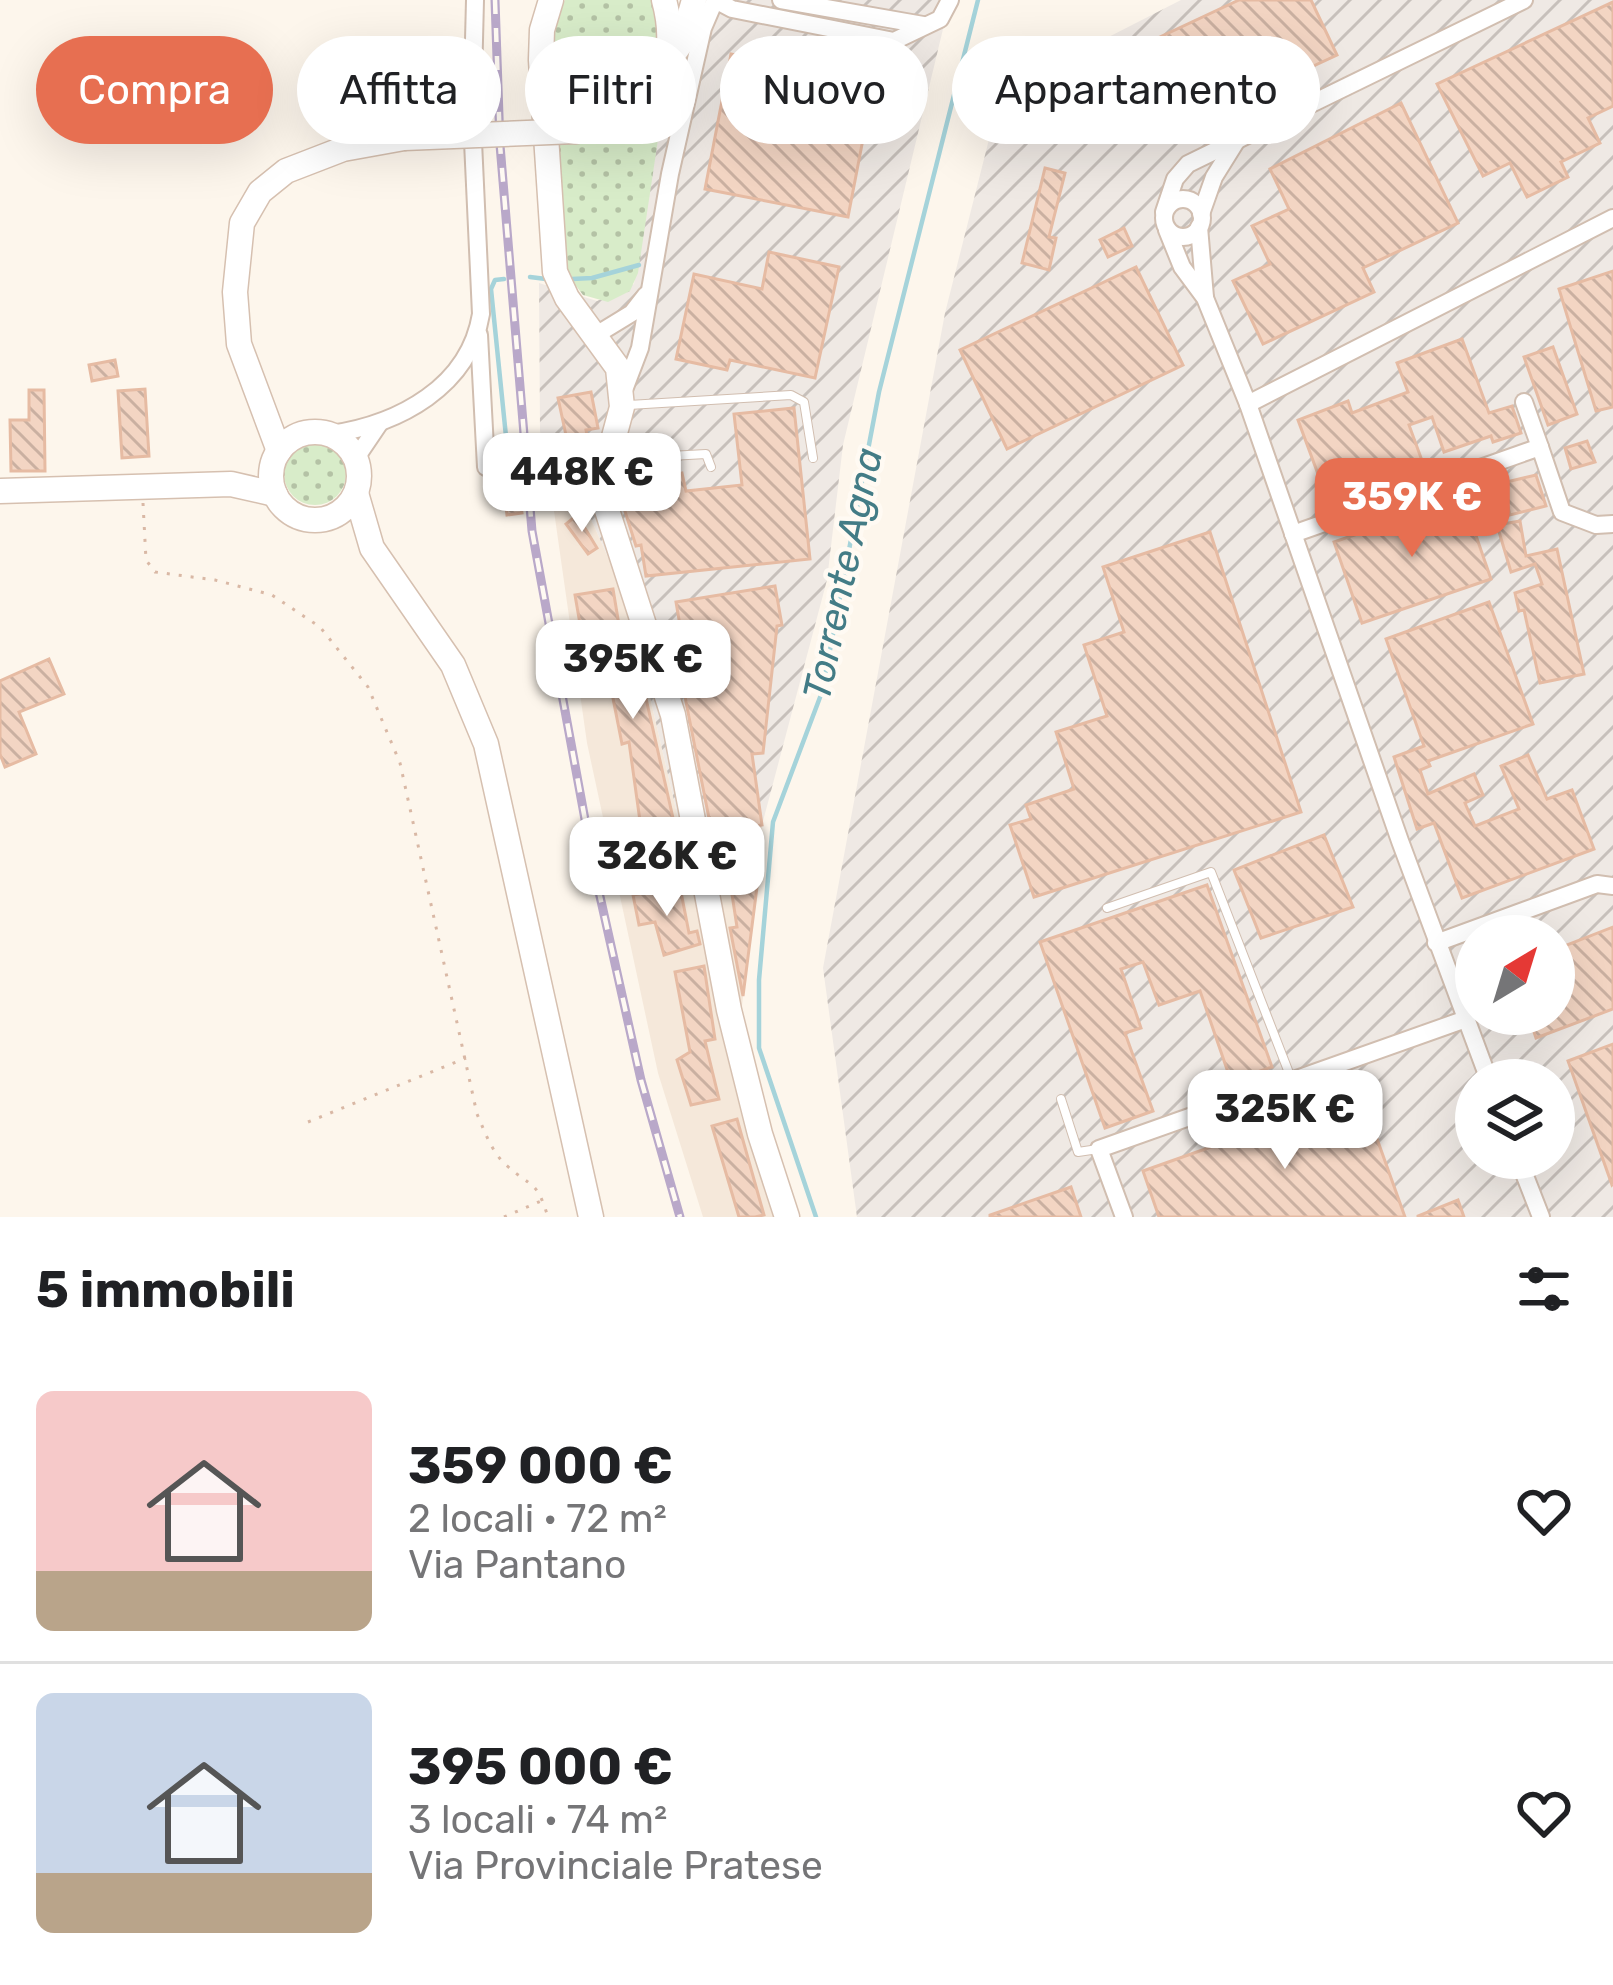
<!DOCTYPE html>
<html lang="it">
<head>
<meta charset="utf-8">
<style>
	body { margin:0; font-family:Rubik,sans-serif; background:#f2f2f2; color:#202124; height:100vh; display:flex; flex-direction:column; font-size:45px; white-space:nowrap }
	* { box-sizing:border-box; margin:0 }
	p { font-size:39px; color:#757577 }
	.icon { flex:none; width:66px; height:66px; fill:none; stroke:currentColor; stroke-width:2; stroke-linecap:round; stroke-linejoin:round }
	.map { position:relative; height:1217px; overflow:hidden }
	.details { display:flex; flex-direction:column; background:#fff; flex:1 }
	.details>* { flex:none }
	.banner { position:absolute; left:36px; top:36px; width:1542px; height:108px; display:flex; gap:24px }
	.needle { width:78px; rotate:38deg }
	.fabs { position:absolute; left:1455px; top:915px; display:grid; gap:24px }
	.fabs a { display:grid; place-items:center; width:120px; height:120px; border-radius:50%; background:#fff; box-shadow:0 12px 48px #0002; font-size:60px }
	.price { position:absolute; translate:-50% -102px; padding:0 27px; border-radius:24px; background:#fff; color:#222; font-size:39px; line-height:78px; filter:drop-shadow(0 3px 6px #0008) }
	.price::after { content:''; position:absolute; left:50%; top:72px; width:36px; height:27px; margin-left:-18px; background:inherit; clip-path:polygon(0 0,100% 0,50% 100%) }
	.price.selected { background:#e76f51; color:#fff }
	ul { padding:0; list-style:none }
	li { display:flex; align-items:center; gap:36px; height:300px; padding:0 36px }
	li+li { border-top:3px solid #e0e0e0 }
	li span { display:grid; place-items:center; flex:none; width:336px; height:240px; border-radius:18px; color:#555 }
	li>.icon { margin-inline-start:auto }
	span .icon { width:144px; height:144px; fill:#fffc; stroke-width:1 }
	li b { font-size:51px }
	h2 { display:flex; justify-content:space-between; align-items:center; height:144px; padding:0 36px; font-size:51px }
	.pill { padding:0 42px; border-radius:54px; background:#fff; box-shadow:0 12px 48px #0002; font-size:42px; line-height:108px }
	.pill.selected { background:#e76f51; color:#fff }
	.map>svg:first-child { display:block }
	.residential { fill:#f5e8da }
	.industrial { fill:url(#industrial-furrows); fill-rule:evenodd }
	.grass { fill:url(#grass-dots) }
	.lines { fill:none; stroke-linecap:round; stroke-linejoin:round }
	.stream { stroke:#a5d3da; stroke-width:4.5 }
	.building { fill:url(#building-back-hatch); stroke:#e6bba3; stroke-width:3 }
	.lane-casing { stroke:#d1beb0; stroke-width:10 }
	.street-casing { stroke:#d1beb0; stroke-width:20 }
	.secondary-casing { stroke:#d6c0b0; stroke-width:27 }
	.path { stroke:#d9b8a5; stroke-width:3; stroke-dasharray:3 9; stroke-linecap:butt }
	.lane { stroke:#fff; stroke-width:8 }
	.street { stroke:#fff; stroke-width:16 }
	.secondary { stroke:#fff; stroke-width:24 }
	.rail-casing { stroke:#b9a8c9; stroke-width:9 }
	.rail { stroke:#fffaf3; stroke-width:4.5; stroke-dasharray:14; stroke-linecap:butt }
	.secondary-bridge-casing { stroke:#d6c0b0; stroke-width:27; stroke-linecap:butt }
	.secondary-bridge { stroke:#fff; stroke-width:24 }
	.labels { text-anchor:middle; stroke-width:9; stroke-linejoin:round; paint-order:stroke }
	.water-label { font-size:39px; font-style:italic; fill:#437c86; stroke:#fffaf3 }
</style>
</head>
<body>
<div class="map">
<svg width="1613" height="1217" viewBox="0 0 1613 1217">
	<defs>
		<pattern id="industrial-furrows" width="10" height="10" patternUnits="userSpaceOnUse" patternTransform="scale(3)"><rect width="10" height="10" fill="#efe9e4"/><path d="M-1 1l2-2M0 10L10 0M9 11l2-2" fill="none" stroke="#c7c0bb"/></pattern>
		<pattern id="grass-dots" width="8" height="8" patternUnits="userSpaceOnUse" patternTransform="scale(3)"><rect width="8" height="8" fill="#d8ecc9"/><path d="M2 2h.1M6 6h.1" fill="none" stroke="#b4c2a5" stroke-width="1.8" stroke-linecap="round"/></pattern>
		<pattern id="building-back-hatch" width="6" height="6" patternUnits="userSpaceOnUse" patternTransform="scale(3)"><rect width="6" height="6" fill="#f3d5c3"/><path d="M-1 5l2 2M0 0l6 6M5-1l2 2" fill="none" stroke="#cab0a1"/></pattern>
	</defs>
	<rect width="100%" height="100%" fill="#fdf6ec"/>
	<path class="residential" d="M552 497 591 519 628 602 681 831 706 833 762 825 740 1024 780 1217H703L658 1073 587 743Z"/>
	<g class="industrial">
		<path d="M707 0H950L843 445 827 580 762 825 706 833 681 831 628 602 591 519 552 497 540 431 539 283 597 301 634 284 659 133 675 96Z"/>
		<path d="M1181 0H1613V1217H857L823 968 945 313 1001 92ZM1476 936H1554V1014H1476ZM1476 1080H1554V1158H1476Z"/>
	</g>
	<g class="grass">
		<path d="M565 0H651C675 74 628 101 578 142 660 133 680 68 701 0H707L679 86 659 133 638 273 630 291 608 302 583 295 567 274C562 212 537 48 565 0Z"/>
		<circle cx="315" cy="474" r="31"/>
	</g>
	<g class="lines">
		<g class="stream">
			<path d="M530 277 546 279"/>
			<path d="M504 279 495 280 491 289 508 456"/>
			<path d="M572 279 592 278 639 265"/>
			<path d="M816 1217 759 1048V980L773 822 822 692 879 392 978 0"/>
		</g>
	</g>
	<g class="building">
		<path d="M1239 0H1311L1337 55 1182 127 1143 45Z"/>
		<path d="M1613 2V106L1588 118 1600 143 1561 162 1568 177 1527 197 1510 163 1483 176 1437 84Z"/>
		<path d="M731 54 874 82 848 217 705 189Z"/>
		<path d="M1401 103 1458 223 1363 268 1374 292 1263 344 1233 281 1270 264 1252 226 1289 209 1270 169Z"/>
		<path d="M1045 168 1065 173 1049 237 1056 238 1049 270 1022 263Z"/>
		<path d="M1124 228 1132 246 1108 257 1100 240Z"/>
		<path d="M769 252 839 267 815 378 730 360 727 370 676 359 694 274 762 289Z"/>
		<path d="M1136 267 1183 365 1007 449 960 350Z"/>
		<path d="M1613 271V407L1596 411 1559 289Z"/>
		<path d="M1462 339 1489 413 1512 406 1521 433 1493 442 1491 436 1444 452 1432 417 1409 425 1424 466 1328 501 1298 420 1348 401 1352 413 1408 392 1397 363Z"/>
		<path d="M1553 347 1577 414 1548 425 1524 357Z"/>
		<path d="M115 360 118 376 92 381 89 365Z"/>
		<path d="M145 389 149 456 122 458 118 391Z"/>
		<path d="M29 390H44L45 471H11L10 420H29Z"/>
		<path d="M591 392 598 428 586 430 590 450 570 454 558 398Z"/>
		<path d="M794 408 810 559 646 576 641 545 636 546 623 505V486L682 473 686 491 742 485 734 414Z"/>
		<path d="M1587 441 1595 462 1571 469 1565 448Z"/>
		<path d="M1536 475 1546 506 1510 515 1502 483Z"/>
		<path d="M519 491 522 513 507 515 504 493Z"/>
		<path d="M1463 498 1491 579 1362 623 1334 542Z"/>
		<path d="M577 515 597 548 588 554 566 524Z"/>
		<path d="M1520 521 1526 556 1557 549 1584 674 1540 683 1524 610 1519 611 1515 593 1542 584 1535 564 1511 572 1497 525Z"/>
		<path d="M1210 532 1301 812 1034 897 1010 825 1031 819 1026 805 1074 789 1056 732 1107 716 1084 645 1124 632 1103 567Z"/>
		<path d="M775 586 782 625 777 626 763 753 752 754 762 825 738 828 744 865H752L757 887 743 996 730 928 737 927 731 888 723 889 686 702 679 656 685 655 676 602Z"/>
		<path d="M613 589 619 625 626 624 640 695 645 694 675 827H671L676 851 645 857 629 742 622 744 598 622 580 624 575 595Z"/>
		<path d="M1489 602 1533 724 1428 761 1430 766 1420 770 1428 794 1474 774 1483 795 1465 803 1475 826 1519 809 1501 766 1528 755 1547 799 1572 790 1594 849 1462 898 1434 823 1417 829 1394 757 1424 746 1386 639Z"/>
		<path d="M49 659 64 694 19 712 36 754 5 767 0 754V681Z"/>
		<path d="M1324 835 1353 907 1261 938 1234 870Z"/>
		<path d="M1207 885 1272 1067 1231 1081 1200 991 1159 1005 1143 962 1121 969 1141 1028 1125 1033 1153 1111 1105 1128 1040 942Z"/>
		<path d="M680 887 689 933 697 931 700 944 664 955 655 922 639 925 633 895Z"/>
		<path d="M1613 927V1009L1536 1038 1528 1014H1554V950Z"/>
		<path d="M704 966 715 1039 705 1041 719 1099 691 1105 677 1060 690 1052 675 972Z"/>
		<path d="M1613 1044V1184L1612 1185 1568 1061Z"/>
		<path d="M1361 1094 1405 1217H1159L1143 1171Z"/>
		<path d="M737 1119 764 1215 755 1217H739L712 1126Z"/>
		<path d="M1071 1187 1081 1217H990V1215Z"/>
		<path d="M1458 1200 1464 1217H1418V1216Z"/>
	</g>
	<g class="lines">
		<defs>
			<g id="lane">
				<path d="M629 405 791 395 804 402 813 458"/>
				<path d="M616 459 706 454 711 467"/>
				<path d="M1107 908 1211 872 1291 1078"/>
				<path d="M1061 1099 1078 1152 1098 1149"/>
			</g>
			<g id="street">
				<path d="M715 0 732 9 894 41 940 19 950 0"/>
				<path d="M781 0 923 25"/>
				<circle cx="1183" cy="218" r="19"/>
				<path d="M1164 212 1175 179 1188 164 1524 0"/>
				<path d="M1201 214 1214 177 1237 140"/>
				<path d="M1199 227 1205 297"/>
				<path d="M1167 230 1182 267 1205 298 1248 404 1400 841 1489 1080"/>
				<path d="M479 335 486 467"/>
				<path d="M596 335 632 313 646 295"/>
				<path d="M624 390 640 348 670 174 703 28 715 0"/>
				<path d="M1524 402 1540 447"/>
				<path d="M1248 404 1613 218"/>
				<path d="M331 434C399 424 469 387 481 314L472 120 475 0"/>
				<path d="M356 458 379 424"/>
				<path d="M1293 534 1540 447 1562 512 1596 525 1613 524"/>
				<path d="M1436 943 1597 884 1613 886"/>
				<path d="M1518 1158 1541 1217"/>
				<path d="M1124 1217 1099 1149 1466 1019"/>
			</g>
			<g id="secondary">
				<path d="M551 0 542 30 541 60 555 272 567 298 618 368 622 407 608 459 606 507 673 715 729 1010 760 1134 787 1217"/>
				<path d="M672 56 682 42 694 0"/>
				<path d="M576 131C648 122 683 70 664 0"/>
				<circle cx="315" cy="476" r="44"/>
				<path d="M279 451 239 344 235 292 242 223 260 192 286 171 343 149 404 138"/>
				<path d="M0 491 231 484 275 494"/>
				<path d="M356 493 372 548 453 665 486 744 591 1217"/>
			</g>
		</defs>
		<use href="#lane" class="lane-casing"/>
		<use href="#street" class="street-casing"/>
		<use href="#secondary" class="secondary-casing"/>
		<g class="path">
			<path d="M143 503 146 560 155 572 215 580 272 595 320 627 368 687 400 763 477 1114C485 1132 491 1151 506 1165 533 1189 536 1179 548 1217"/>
			<path d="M308 1122 466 1058"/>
			<path d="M504 1217 541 1201"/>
		</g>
		<use href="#lane" class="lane"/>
		<use href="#street" class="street"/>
		<use href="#secondary" class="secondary"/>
		<defs>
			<path id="rail" d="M495 0 500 145 532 531 595 874 641 1080 680 1217"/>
		</defs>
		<use href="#rail" class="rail-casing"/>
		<use href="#rail" class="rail"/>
		<defs>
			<path id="secondary-bridge" d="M404 138 576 131"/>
		</defs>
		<use href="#secondary-bridge" class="secondary-bridge-casing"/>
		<use href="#secondary-bridge" class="secondary-bridge"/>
	</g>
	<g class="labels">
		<g class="water-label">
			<text transform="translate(842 574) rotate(-78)" y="14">Torrente Agna</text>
		</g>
	</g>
</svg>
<div class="fabs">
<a><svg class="needle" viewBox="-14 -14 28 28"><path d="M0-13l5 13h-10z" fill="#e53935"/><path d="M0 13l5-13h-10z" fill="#757577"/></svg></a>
<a><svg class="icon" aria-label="layers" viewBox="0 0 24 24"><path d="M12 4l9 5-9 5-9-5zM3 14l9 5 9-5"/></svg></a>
</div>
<b class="price" style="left:582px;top:535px">448K €</b>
<b class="price selected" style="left:1412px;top:560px">359K €</b>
<b class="price" style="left:633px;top:722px">395K €</b>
<b class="price" style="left:667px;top:919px">326K €</b>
<b class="price" style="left:1285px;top:1172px">325K €</b>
<div class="banner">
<a class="pill selected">Compra</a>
<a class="pill">Affitta</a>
<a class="pill">Filtri</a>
<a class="pill">Nuovo</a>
<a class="pill">Appartamento</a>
</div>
</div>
<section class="details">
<h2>5 immobili<svg class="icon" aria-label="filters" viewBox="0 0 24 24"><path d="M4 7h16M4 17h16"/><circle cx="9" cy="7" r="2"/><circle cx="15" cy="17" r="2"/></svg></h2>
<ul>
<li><span style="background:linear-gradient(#f6c9c9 75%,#b9a48a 0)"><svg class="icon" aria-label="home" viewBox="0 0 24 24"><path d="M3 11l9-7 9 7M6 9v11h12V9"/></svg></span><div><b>359 000 €</b><p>2 locali · 72 m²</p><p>Via Pantano</p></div><svg class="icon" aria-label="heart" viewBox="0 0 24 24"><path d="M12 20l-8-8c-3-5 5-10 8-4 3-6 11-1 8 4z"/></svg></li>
<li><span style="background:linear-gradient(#c9d6e8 75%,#b9a48a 0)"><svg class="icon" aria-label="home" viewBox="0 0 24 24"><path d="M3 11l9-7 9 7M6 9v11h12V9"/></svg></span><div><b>395 000 €</b><p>3 locali · 74 m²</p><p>Via Provinciale Pratese</p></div><svg class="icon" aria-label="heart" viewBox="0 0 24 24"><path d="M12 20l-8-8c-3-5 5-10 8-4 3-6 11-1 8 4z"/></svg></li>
</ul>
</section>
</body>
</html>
